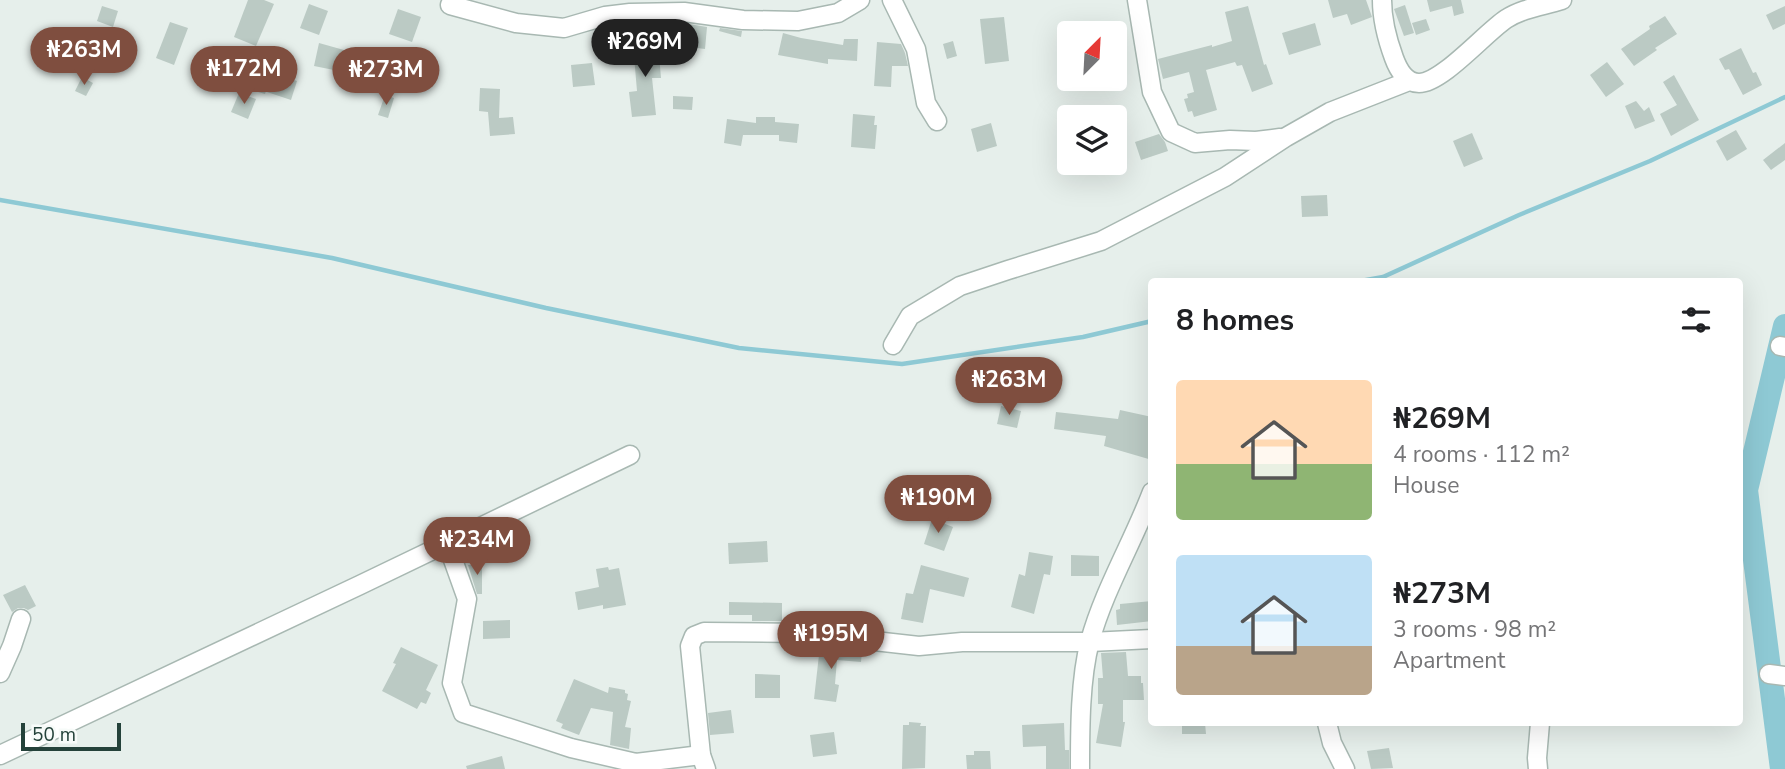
<!DOCTYPE html>
<html lang="en">
<head>
<meta charset="utf-8">
<style>
	body { margin:0; font-family:"Nunito Sans",sans-serif; background:#f6f6f6; color:#202124; height:100vh; display:flex; flex-direction:column; font-size:26px; white-space:nowrap }
	* { box-sizing:border-box; margin:0 }
	p { font-size:23px; color:#757577 }
	.icon { flex:none; width:38px; height:38px; fill:none; stroke:currentColor; stroke-width:2; stroke-linecap:round; stroke-linejoin:round }
	.map { position:relative; flex:1; overflow:hidden }
	.sheet { position:absolute; left:1148px; top:278px; width:595px; height:448px; display:flex; flex-direction:column; background:#fff; border-radius:7px; box-shadow:0 7px 28px #0002 }
	.sheet>* { flex:none }
	.needle { width:46px; rotate:24deg }
	.controls { position:absolute; left:1057px; top:21px; display:grid; gap:14px }
	.controls a { display:grid; place-items:center; width:70px; height:70px; border-radius:7px; background:#fff; box-shadow:0 7px 28px #0002; font-size:35px }
	.scale { position:absolute; left:21px; bottom:18px; width:100px; box-sizing:border-box; padding-left:7px; border:4px solid #24423a; border-top:0; font-size:19px; line-height:24px; white-space:nowrap; color:#24423a; -webkit-text-stroke:5px #f7fbf9; paint-order:stroke }
	.price { position:absolute; translate:-50% -60px; padding:0 16px; border-radius:24px; background:#7f4e3f; color:#fff; font-size:23px; line-height:46px; filter:drop-shadow(0 2px 4px #0008) }
	.price::after { content:''; position:absolute; left:50%; top:42px; width:21px; height:16px; margin-left:-10px; background:inherit; clip-path:polygon(0 0,100% 0,50% 100%) }
	.price.active { background:#222; color:#fff }
	ul { padding:0; list-style:none }
	li { display:flex; align-items:center; gap:21px; height:175px; padding:0 28px }
	li span { display:grid; place-items:center; flex:none; width:196px; height:140px; border-radius:7px; color:#555 }
	li>.icon { margin-inline-start:auto }
	span .icon { width:84px; height:84px; fill:#fffc; stroke-width:1 }
	li b { font-size:30px }
	h2 { display:flex; justify-content:space-between; align-items:center; height:84px; padding:0 28px; font-size:30px }
	.map>svg:first-child { display:block }
	.lines { fill:none; stroke-linecap:round; stroke-linejoin:round }
	.stream { stroke:#8ec9d4; stroke-width:4.5 }
	.river { stroke:#8ec9d4; stroke-width:24 }
	.building { fill:#bbcac4 }
	.minor-casing { stroke:#a8b8b2; stroke-width:21 }
	.minor { stroke:#fff; stroke-width:18 }
</style>
</head>
<body>
<div class="map">
<svg width="1785" height="769" viewBox="0 0 1785 769">
	<rect width="100%" height="100%" fill="#e6efeb"/>
	<g class="lines">
		<g class="stream">
			<path d="M0 200 332 258 546 308 739 348 902 364 1083 337 1152 321"/>
			<path d="M1355 282 1383 277 1519 215 1650 161 1785 97"/>
		</g>
		<path class="river" d="M1782 769 1746 490 1785 326"/>
	</g>
	<g class="building">
		<path d="M248 0H264L274 4 256 46 234 37Z"/>
		<path d="M1328 0H1366L1372 17 1351 25 1347 14 1333 18Z"/>
		<path d="M1427 0H1461L1464 13 1454 16 1452 6 1430 12Z"/>
		<path d="M309 4 328 11 319 35 300 28Z"/>
		<path d="M1405 5 1414 33 1404 36 1394 9Z"/>
		<path d="M102 6 118 11 113 27 97 21Z"/>
		<path d="M1248 6 1264 65 1266 64 1273 84 1252 92 1242 65 1237 66 1235 62 1206 70 1217 110 1194 117 1192 111 1188 112 1184 99 1188 98 1187 94 1194 92 1189 72 1163 79 1158 59 1212 45V47L1232 41 1225 12Z"/>
		<path d="M1785 6V24L1773 30 1766 15Z"/>
		<path d="M398 9 421 17 412 42 389 34Z"/>
		<path d="M1665 16 1677 34 1655 48 1657 50 1634 66 1621 49 1650 29 1649 26Z"/>
		<path d="M1004 17 1009 61 985 64 980 19Z"/>
		<path d="M1426 19 1430 30 1416 35 1412 23Z"/>
		<path d="M170 22 188 28 174 65 156 58Z"/>
		<path d="M683 23 707 27 705 49 681 46Z"/>
		<path d="M1315 23 1321 45 1289 55 1282 33Z"/>
		<path d="M720 28 742 31 741 37 719 31Z"/>
		<path d="M783 33 801 38 843 45 844 39H858L857 61 828 59V64L778 55Z"/>
		<path d="M953 41 957 56 947 59 943 44Z"/>
		<path d="M877 42 901 44 905 53 908 66H892L891 87 874 86Z"/>
		<path d="M319 43 376 59 377 55 399 61 392 87 339 71 314 66Z"/>
		<path d="M658 43 661 78H652L656 115 632 117 629 92 637 91 633 44Z"/>
		<path d="M1741 48 1753 73 1756 72 1762 85 1743 95 1729 69 1725 70 1719 59Z"/>
		<path d="M231 59 242 62 240 72 229 69Z"/>
		<path d="M1607 62 1624 84 1606 97 1590 75Z"/>
		<path d="M592 63 595 85 573 87 571 65Z"/>
		<path d="M274 73 297 81 291 100 267 92Z"/>
		<path d="M1674 75 1699 120 1671 136 1660 114 1677 105 1663 82Z"/>
		<path d="M82 77 93 83 86 96 75 91Z"/>
		<path d="M254 80 268 84 265 94 251 90Z"/>
		<path d="M480 88 500 89 499 118 513 117 515 134 490 136 488 112 479 111Z"/>
		<path d="M239 93 256 99 248 119 231 112Z"/>
		<path d="M385 95 394 98 388 118 378 115Z"/>
		<path d="M673 96 693 97 692 110 673 109Z"/>
		<path d="M1636 101 1644 111 1649 107 1655 121 1635 129 1625 106Z"/>
		<path d="M853 114 875 116 874 125H877L875 149 851 147Z"/>
		<path d="M756 117H775V122L799 124 797 143 779 141V135H743L741 146 724 143 727 119 756 123Z"/>
		<path d="M991 123 997 146 977 152 971 129Z"/>
		<path d="M1736 130 1747 149 1727 161 1716 141Z"/>
		<path d="M1472 133 1483 159 1464 167 1453 141Z"/>
		<path d="M1159 134 1165 142 1168 151 1141 160 1135 142Z"/>
		<path d="M1785 143V160L1771 170 1763 160Z"/>
		<path d="M1327 195 1328 216 1302 217 1301 196Z"/>
		<path d="M1001 406 1021 411 1017 428 997 424Z"/>
		<path d="M1120 410 1152 417 1149 437 1152 438V460L1104 446 1106 436 1054 429 1056 412 1118 419Z"/>
		<path d="M932 519 953 527 944 551 924 544Z"/>
		<path d="M767 541 768 562 729 564 728 543Z"/>
		<path d="M1029 552 1053 556 1050 575 1044 574 1034 614 1011 607 1019 574 1025 576Z"/>
		<path d="M1071 555 1099 556V576H1071Z"/>
		<path d="M468 565H482V594H477Z"/>
		<path d="M921 565 969 578 964 597 930 589 923 623 901 619 906 593 913 594Z"/>
		<path d="M608 567 609 570 619 568 626 605 603 609V605L578 610 575 592 599 587 596 569Z"/>
		<path d="M25 585 36 606 28 610 24 608H18L12 612 3 595Z"/>
		<path d="M1152 601V621L1117 625 1116 610 1120 609V604Z"/>
		<path d="M729 602 782 603V621H752V615H729Z"/>
		<path d="M510 620V638L483 639V621Z"/>
		<path d="M820 646 862 651 861 662 837 660 835 684 839 685 836 702 814 699Z"/>
		<path d="M401 647 438 665 426 690 431 693 426 704 421 702 417 709 382 691 396 664 393 663Z"/>
		<path d="M1126 652 1128 676H1141V683H1143L1144 700H1123V722H1125L1121 747 1096 743 1103 704H1098V678H1103L1101 653Z"/>
		<path d="M755 674 780 675V698H755Z"/>
		<path d="M574 679 608 693 609 687 625 690V693L628 694 627 700 631 701 625 727 631 728 629 749 610 745 613 712 591 708 579 735 561 728 563 724 556 721Z"/>
		<path d="M731 710 734 733 710 735 708 713Z"/>
		<path d="M909 722 921 723 920 726H926L925 768 902 769 903 725H909Z"/>
		<path d="M1064 723 1065 750H1069V769H1046V746L1023 747 1022 725Z"/>
		<path d="M1182 723H1205L1206 734H1182Z"/>
		<path d="M834 732 837 754 813 757 810 735Z"/>
		<path d="M1389 748 1393 768 1371 769 1367 751Z"/>
		<path d="M974 751H990L991 769H967L966 755H974Z"/>
		<path d="M502 756 505 769H467L466 766Z"/>
	</g>
	<g class="lines">
		<defs>
			<g id="minor">
				<path d="M892 0 916 49 926 103 937 121"/>
				<path d="M1137 0 1152 92 1171 132 1195 143 1230 140 1256 141 1280 138"/>
				<path d="M1382 0C1382 21 1387 39 1394 58 1398 69 1406 83 1419 83 1442 83 1485 33 1506 19 1523 8 1543 6 1562 0"/>
				<path d="M450 5 516 23 564 28 605 16 630 13 684 12 743 20 798 21 838 13 860 0"/>
				<path d="M893 345 910 316 960 286 1008 270 1101 241 1225 177 1286 137 1330 112 1409 81"/>
				<path d="M1780 346 1785 347"/>
				<path d="M447 543 467 599 452 683 463 713 571 748 636 763 701 755"/>
				<path d="M0 673 12 646 21 619"/>
				<path d="M1769 674 1785 676"/>
				<path d="M1327 723 1332 743 1345 769"/>
				<path d="M0 755 360 585 630 455"/>
				<path d="M706 769 701 755 690 646 694 636 704 632 803 633 919 646 962 642H1090L1152 639"/>
				<path d="M1080 769C1080 729 1080 679 1090 641 1104 590 1133 542 1152 492"/>
				<path d="M1538 769 1537 758 1540 723"/>
			</g>
		</defs>
		<use href="#minor" class="minor-casing"/>
		<use href="#minor" class="minor"/>
	</g>
</svg>
<div class="controls">
<a><svg class="needle" viewBox="-14 -14 28 28"><path d="M0-13l5 13h-10z" fill="#e53935"/><path d="M0 13l5-13h-10z" fill="#757577"/></svg></a>
<a><svg class="icon" aria-label="layers" viewBox="0 0 24 24"><path d="M12 4l9 5-9 5-9-5zM3 14l9 5 9-5"/></svg></a>
</div>
<div class="scale">50 m</div>
<b class="price active" style="left:645px;top:79px">₦269M</b>
<b class="price" style="left:84px;top:87px">₦263M</b>
<b class="price" style="left:244px;top:106px">₦172M</b>
<b class="price" style="left:386px;top:107px">₦273M</b>
<b class="price" style="left:1009px;top:417px">₦263M</b>
<b class="price" style="left:938px;top:535px">₦190M</b>
<b class="price" style="left:477px;top:577px">₦234M</b>
<b class="price" style="left:831px;top:671px">₦195M</b>
<section class="sheet">
<h2>8 homes<svg class="icon" aria-label="filters" viewBox="0 0 24 24"><path d="M4 7h16M4 17h16"/><circle cx="9" cy="7" r="2"/><circle cx="15" cy="17" r="2"/></svg></h2>
<ul>
<li><span style="background:linear-gradient(#ffd9b3 60%,#8fb573 0)"><svg class="icon" aria-label="home" viewBox="0 0 24 24"><path d="M3 11l9-7 9 7M6 9v11h12V9"/></svg></span><div><b>₦269M</b><p>4 rooms · 112 m²</p><p>House</p></div></li>
<li><span style="background:linear-gradient(#bfe0f5 65%,#b9a48a 0)"><svg class="icon" aria-label="home" viewBox="0 0 24 24"><path d="M3 11l9-7 9 7M6 9v11h12V9"/></svg></span><div><b>₦273M</b><p>3 rooms · 98 m²</p><p>Apartment</p></div></li>
</ul>
</section>
</div>
</body>
</html>
